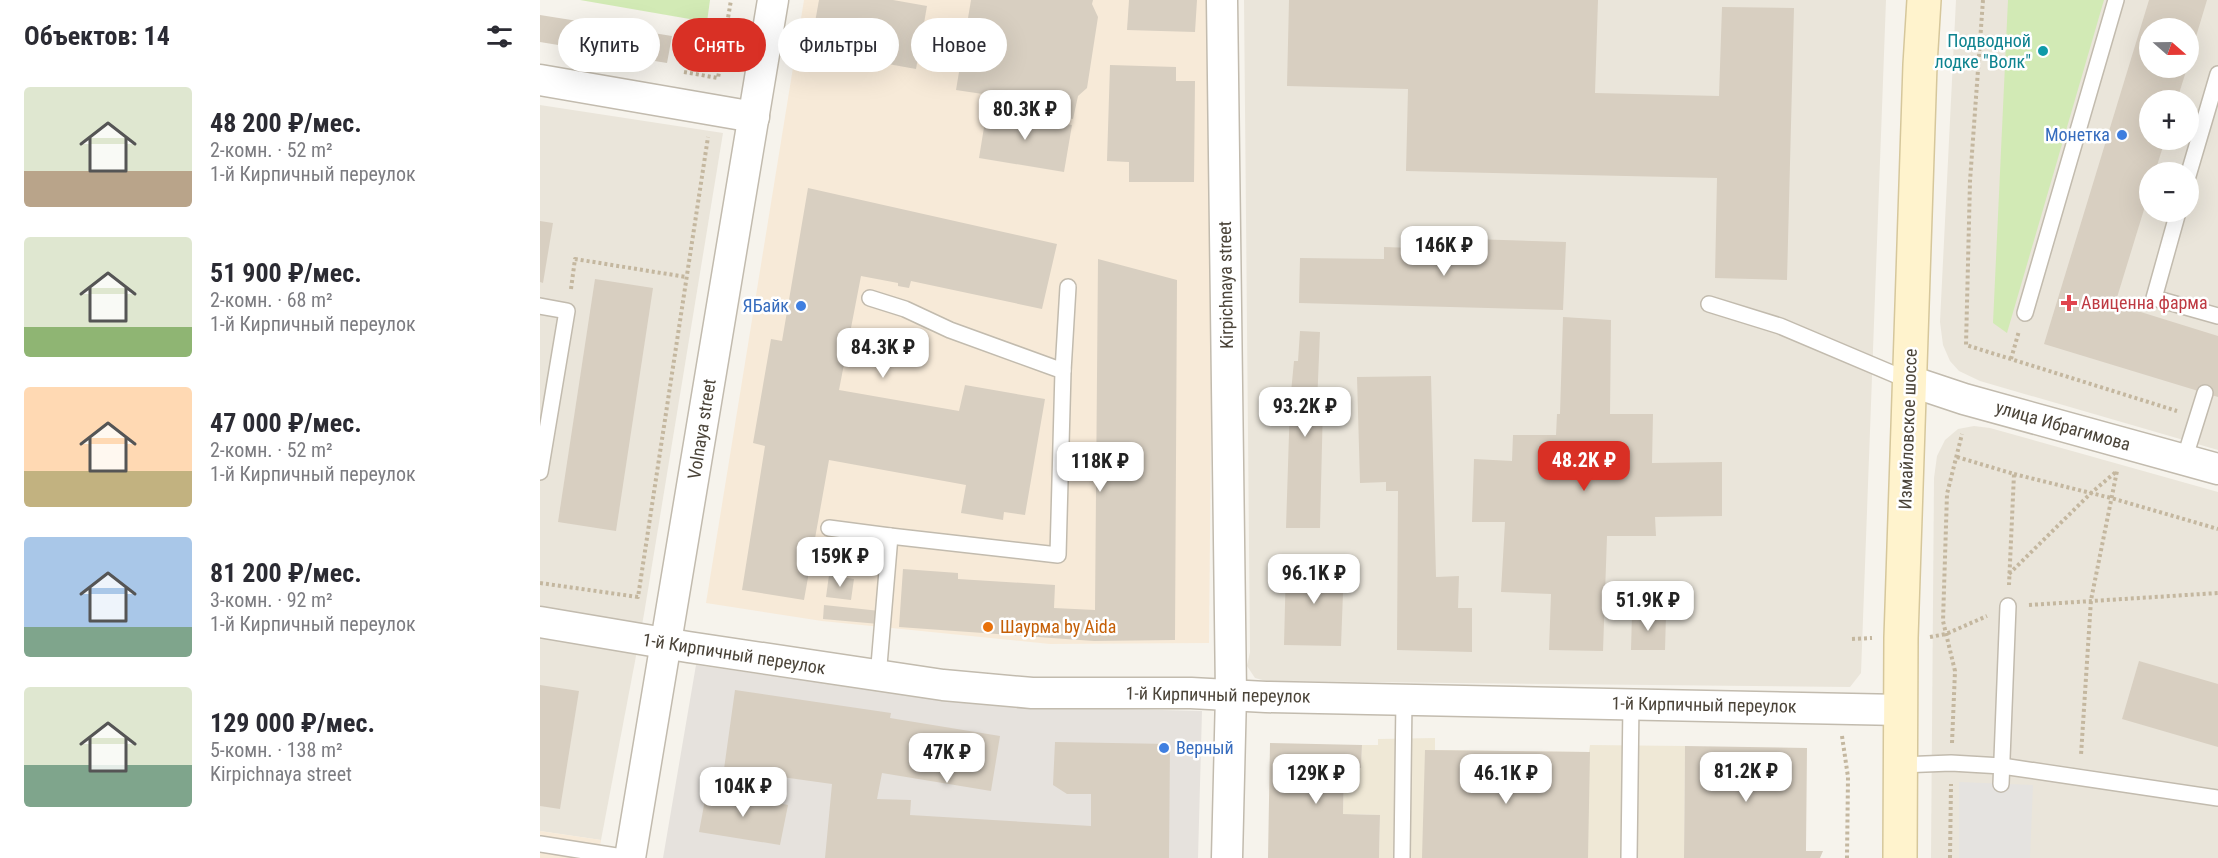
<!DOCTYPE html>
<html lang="ru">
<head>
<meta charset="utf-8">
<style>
	body { margin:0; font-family:"Roboto Condensed",sans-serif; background:#f2f2f3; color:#2b2b33; height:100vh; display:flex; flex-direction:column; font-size:22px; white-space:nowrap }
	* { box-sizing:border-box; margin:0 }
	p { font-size:20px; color:#7c7c81 }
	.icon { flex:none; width:33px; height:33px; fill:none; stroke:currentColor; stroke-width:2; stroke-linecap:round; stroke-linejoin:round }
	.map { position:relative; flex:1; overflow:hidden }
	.sheet { display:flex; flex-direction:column; background:#fff; width:540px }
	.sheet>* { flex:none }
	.hud { position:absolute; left:18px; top:18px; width:570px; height:54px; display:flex; gap:12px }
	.needle { width:39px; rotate:110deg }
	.controls { position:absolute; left:1599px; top:18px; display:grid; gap:12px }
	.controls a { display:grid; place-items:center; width:60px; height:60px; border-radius:50%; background:#fff; box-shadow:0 6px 24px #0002; font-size:30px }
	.price { position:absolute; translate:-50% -51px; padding:0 14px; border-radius:12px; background:#fff; color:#222; font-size:20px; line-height:39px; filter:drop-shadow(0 2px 3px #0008) }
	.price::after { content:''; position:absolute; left:50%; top:36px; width:18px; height:14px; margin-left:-9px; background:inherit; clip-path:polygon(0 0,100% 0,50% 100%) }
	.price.on { background:#d93025; color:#fff }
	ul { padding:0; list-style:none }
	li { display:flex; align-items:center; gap:18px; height:150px; padding:0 24px }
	li span { display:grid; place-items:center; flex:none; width:168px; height:120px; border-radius:6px; color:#555 }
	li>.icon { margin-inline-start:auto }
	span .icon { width:72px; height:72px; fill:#fffc; stroke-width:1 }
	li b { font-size:26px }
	h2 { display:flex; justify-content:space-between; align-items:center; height:72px; padding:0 24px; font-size:26px }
	.tag { padding:0 21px; border-radius:27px; background:#fff; box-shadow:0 6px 24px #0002; font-size:21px; line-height:54px }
	.tag.on { background:#d93025; color:#fff }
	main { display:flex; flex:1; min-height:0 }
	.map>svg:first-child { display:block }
	.residential { fill:#eae5da; fill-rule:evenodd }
	.commercial { fill:#f7ead8 }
	.industrial { fill:#e6e2dd }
	.education { fill:#efe8d6 }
	.green { fill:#d2eab5 }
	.parking { fill:#e5e3e0 }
	.building { fill:#d8cfc1 }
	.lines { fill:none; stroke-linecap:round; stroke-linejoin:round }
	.service-casing { stroke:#c2bbae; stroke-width:18 }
	.minor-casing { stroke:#c2bbae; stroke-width:33 }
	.secondary-casing { stroke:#d6c79b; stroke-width:36 }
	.path { stroke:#c4b79f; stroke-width:4; stroke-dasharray:3 3; stroke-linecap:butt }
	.service { stroke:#fff; stroke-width:15 }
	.minor { stroke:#fff; stroke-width:30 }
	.secondary { stroke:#fff3cd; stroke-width:33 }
	.culture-dot { fill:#0f9aa8; stroke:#fff; stroke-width:2 }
	.shop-dot { fill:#3f7fe0; stroke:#fff; stroke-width:2 }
	.health-dot { fill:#e0444e; stroke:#fff; stroke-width:2 }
	.food-dot { fill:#e8710a; stroke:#fff; stroke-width:2 }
	.labels { text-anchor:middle; stroke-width:5; stroke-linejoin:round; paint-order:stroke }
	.culture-label { font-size:18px; fill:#0d838f; stroke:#fff; text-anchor:end }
	.shop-label { font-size:18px; fill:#366cbe; stroke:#fff; text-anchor:end }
	.street-label { font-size:18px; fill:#4b4439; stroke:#fff }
	.health-label { font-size:18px; fill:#be3a42; stroke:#fff; text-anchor:start }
	.food-label { font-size:18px; fill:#c56008; stroke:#fff; text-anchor:start }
</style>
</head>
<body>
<main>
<section class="sheet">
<h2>Объектов: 14<svg class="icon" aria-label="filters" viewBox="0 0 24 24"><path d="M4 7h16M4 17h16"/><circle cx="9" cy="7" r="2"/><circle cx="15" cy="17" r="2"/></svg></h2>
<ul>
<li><span style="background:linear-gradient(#dfe7d0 70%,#b9a48a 0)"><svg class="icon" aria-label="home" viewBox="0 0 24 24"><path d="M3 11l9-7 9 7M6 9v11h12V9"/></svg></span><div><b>48 200 ₽/мес.</b><p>2-комн. · 52 m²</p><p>1-й Кирпичный переулок</p></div></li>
<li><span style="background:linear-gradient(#dfe7d0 75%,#8fb573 0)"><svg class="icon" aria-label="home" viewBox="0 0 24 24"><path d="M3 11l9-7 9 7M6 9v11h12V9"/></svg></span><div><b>51 900 ₽/мес.</b><p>2-комн. · 68 m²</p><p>1-й Кирпичный переулок</p></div></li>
<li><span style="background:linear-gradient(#ffd9b3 70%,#c2b280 0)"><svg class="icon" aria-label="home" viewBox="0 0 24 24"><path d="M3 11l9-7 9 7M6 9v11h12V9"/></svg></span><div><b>47 000 ₽/мес.</b><p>2-комн. · 52 m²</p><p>1-й Кирпичный переулок</p></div></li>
<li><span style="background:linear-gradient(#a9c7e8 75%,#7fa58c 0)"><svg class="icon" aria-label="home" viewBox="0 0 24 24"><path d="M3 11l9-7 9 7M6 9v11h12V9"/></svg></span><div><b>81 200 ₽/мес.</b><p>3-комн. · 92 m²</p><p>1-й Кирпичный переулок</p></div></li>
<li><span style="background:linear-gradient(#dfe7d0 65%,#7fa58c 0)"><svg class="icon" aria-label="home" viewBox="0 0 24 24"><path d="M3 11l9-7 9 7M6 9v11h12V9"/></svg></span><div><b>129 000 ₽/мес.</b><p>5-комн. · 138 m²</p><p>Kirpichnaya street</p></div></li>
</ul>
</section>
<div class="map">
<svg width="1678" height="858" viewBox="0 0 1678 858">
	<rect width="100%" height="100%" fill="#f6f3ec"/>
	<g class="residential">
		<path d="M704 0H1346L1321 673 1310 687 726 681 715 678 707 666 710 652Z"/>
		<path d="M1416 0H1678V450L1440 381 1419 371 1410 361 1403 345 1400 322ZM1610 28H1648V68H1610ZM1610 100H1648V140H1610ZM1610 172H1648V212H1610Z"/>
		<path d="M0 105 183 133 104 614 61 840 0 831Z"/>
		<path d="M1434 426 1450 428 1678 492V858H1391L1394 478 1397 456 1405 440 1418 429Z"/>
	</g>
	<g class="commercial">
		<path d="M264 0H675L669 643 510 644 282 621 166 603Z"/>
		<path d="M0 831 61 840 58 858H0Z"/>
	</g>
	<path class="industrial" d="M156 665 409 701 499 707 662 711 658 858H123Z"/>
	<path class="education" d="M895 738V750L1049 752 1050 745 1145 746 1144 858H839L840 815 803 814 804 767H821L822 745H838V739Z"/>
	<g class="green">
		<path d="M40 0H170L167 22Z"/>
		<path d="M1468 0H1564L1467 333 1453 323Z"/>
	</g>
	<path class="parking" d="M1419 782 1493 785 1490 858H1419Z"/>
	<g class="building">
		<path d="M279 0H353L387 6 376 69 270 50Z"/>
		<path d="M431 0H553L552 4 558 17 547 88 538 96 533 119 457 106 458 100 455 99 456 96 416 90Z"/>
		<path d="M589 0H657L655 32 587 30Z"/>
		<path d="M749 0H1058L1055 93 1179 96 1182 7 1254 8 1247 280 1175 278 1177 178 866 171 868 89 747 86Z"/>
		<path d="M1609 0H1667L1649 60 1648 28H1610V68H1647L1637 100H1610V140H1625L1615 172H1610V190L1575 304 1678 336V397L1504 344Z"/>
		<path d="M0 15 132 36 127 63 0 42Z"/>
		<path d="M570 65 636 67V81H655L654 182H589V162L567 161Z"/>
		<path d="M447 109 532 125 524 172 439 158Z"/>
		<path d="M268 188 517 244 502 309 371 281 369 288 358 286V283L321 276 299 390 419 411 425 385 505 399 485 515 464 512 463 520 421 513 426 485 289 460 264 600 202 590 225 446 213 443 231 339 242 341Z"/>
		<path d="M0 221 13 223 3 283 0 282Z"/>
		<path d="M933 239 1026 242 1023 310 759 303 760 258 844 259V247L932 250Z"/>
		<path d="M558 259 637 280 635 640 554 641 359 627 363 569 418 573V579L515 585 514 608 555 610Z"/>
		<path d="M55 279 113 288 76 531 18 522Z"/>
		<path d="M1023 317 1071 320 1070 414H1113L1112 463 1182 462V516L1115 517 1116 536H1067L1063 651 1009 650 1011 594 961 592 965 522H932L934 459 972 461 973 435H1016L1017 414H1020Z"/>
		<path d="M760 331 780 332 777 404H783L780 528H746L750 403 754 361H758Z"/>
		<path d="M891 376 896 577 919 576 918 608H932V652L857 650 858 491H846V482L820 483 817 377Z"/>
		<path d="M746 565 804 566 801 646 744 645Z"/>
		<path d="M289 575 314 579 311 600 286 597Z"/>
		<path d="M284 605 340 611 339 624 283 619Z"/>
		<path d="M1092 614 1126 615 1125 650H1091Z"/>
		<path d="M1599 661 1678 684V747L1582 719Z"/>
		<path d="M0 685 39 691 20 809 0 806Z"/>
		<path d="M195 690 351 713 350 718 460 736 451 791 342 773 337 799 371 800 370 815 551 826V794H527L513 785 515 742 630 744 629 858H285L292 784 184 769Z"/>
		<path d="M730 743 822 745 821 768 804 767 803 814 840 815 839 858H728Z"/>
		<path d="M1145 746 1267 748 1266 851H1283L1280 858H1144Z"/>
		<path d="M885 750 1050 752 1048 858H882Z"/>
		<path d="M167 789 248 805 240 845 159 832Z"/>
	</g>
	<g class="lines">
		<defs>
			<g id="service">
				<path d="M1648 176 1678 74"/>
				<path d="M1638 212 1614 298 1678 316"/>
				<path d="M330 298 365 309 410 330 523 371 518 555 350 536"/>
				<path d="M1169 304 1240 326 1370 381"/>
				<path d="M0 306 27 311 0 472"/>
				<path d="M1485 313 1576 0"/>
				<path d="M523 371 528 287"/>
				<path d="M1644 460 1665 393"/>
				<path d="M289 528 350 536 338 677"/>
				<path d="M1360 765 1411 763 1462 766 1678 798"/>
				<path d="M1461 784 1468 606"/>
				<path d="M0 844 89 858"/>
				<path d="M862 858 864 699"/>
				<path d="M1089 858 1091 703"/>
			</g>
			<g id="minor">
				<path d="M682 0 691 694 687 858"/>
				<path d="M0 80 214 117"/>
				<path d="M1370 381 1424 399 1678 469"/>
				<path d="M0 622 148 647 403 685 492 693H651L726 697 1361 710"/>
				<path d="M90 858 233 0"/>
			</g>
			<path id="secondary" d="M1360 858 1361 638 1380 65 1384 0"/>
		</defs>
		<use href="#service" class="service-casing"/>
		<use href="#minor" class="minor-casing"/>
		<use href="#secondary" class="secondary-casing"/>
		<g class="path">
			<path d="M1443 0 1430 181 1426 345 1637 411"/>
			<path d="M144 72 178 78 191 0"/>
			<path d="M31 289 35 259 146 277"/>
			<path d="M1471 359 1479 331"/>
			<path d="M1417 457 1474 474 1469 585"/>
			<path d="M1474 474 1571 498 1678 529"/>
			<path d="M1469 574 1551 493 1577 471 1551 600 1541 755"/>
			<path d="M0 583 98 597 168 137"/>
			<path d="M1489 605 1678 593"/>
			<path d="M1390 637 1406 634 1447 616"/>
			<path d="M1312 639 1332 638"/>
			<path d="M1302 736 1308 777 1307 858"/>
			<path d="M1412 743 1415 671 1403 621 1407 494 1422 434"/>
			<path d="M1410 858 1411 784"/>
		</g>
		<use href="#service" class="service"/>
		<use href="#minor" class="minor"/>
		<use href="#secondary" class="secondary"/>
	</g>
	<circle class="culture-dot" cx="1503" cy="51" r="6"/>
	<g class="shop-dot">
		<circle cx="1582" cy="135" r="6"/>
		<circle cx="261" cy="306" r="6"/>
		<circle cx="624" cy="748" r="6"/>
	</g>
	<path class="health-dot" d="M1526 294h6v6h6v6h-6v6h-6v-6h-6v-6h6z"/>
	<circle class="food-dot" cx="448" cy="627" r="6"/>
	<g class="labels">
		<g class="culture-label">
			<text x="1491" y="47">Подводной<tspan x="1491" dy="21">лодке "Волк"</tspan></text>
		</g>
		<g class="shop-label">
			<text x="1570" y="141">Монетка</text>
			<text x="249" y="312">ЯБайк</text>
			<text x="636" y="754" text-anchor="start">Верный</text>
		</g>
		<g class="street-label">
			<text transform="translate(686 285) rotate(-91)" y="6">Kirpichnaya street</text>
			<text transform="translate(1523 426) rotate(16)" y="6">улица Ибрагимова</text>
			<text transform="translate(162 429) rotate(-81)" y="6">Volnaya street</text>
			<text transform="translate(1368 429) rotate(-88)" y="6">Измайловское шоссе</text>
			<text transform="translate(194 654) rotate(9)" y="6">1-й Кирпичный переулок</text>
			<text transform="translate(678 695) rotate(1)" y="6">1-й Кирпичный переулок</text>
			<text transform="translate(1164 705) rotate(1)" y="6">1-й Кирпичный переулок</text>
		</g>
		<g class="health-label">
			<text x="1541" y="309">Авиценна фарма</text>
		</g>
		<g class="food-label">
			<text x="460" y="633">Шаурма by Aida</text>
		</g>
	</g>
</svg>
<div class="controls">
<a><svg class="needle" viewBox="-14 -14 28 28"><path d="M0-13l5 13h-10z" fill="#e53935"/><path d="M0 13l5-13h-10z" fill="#7c7c81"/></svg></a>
<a>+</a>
<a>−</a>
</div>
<b class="price" style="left:485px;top:141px">80.3K ₽</b>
<b class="price" style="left:904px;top:277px">146K ₽</b>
<b class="price" style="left:343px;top:379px">84.3K ₽</b>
<b class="price" style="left:765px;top:438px">93.2K ₽</b>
<b class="price on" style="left:1044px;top:492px">48.2K ₽</b>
<b class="price" style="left:560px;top:493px">118K ₽</b>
<b class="price" style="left:300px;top:588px">159K ₽</b>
<b class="price" style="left:774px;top:605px">96.1K ₽</b>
<b class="price" style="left:1108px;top:632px">51.9K ₽</b>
<b class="price" style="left:407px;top:784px">47K ₽</b>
<b class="price" style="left:1206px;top:803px">81.2K ₽</b>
<b class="price" style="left:776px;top:805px">129K ₽</b>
<b class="price" style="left:966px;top:805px">46.1K ₽</b>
<b class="price" style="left:203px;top:818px">104K ₽</b>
<div class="hud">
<a class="tag">Купить</a>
<a class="tag on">Снять</a>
<a class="tag">Фильтры</a>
<a class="tag">Новое</a>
</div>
</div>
</main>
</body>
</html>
